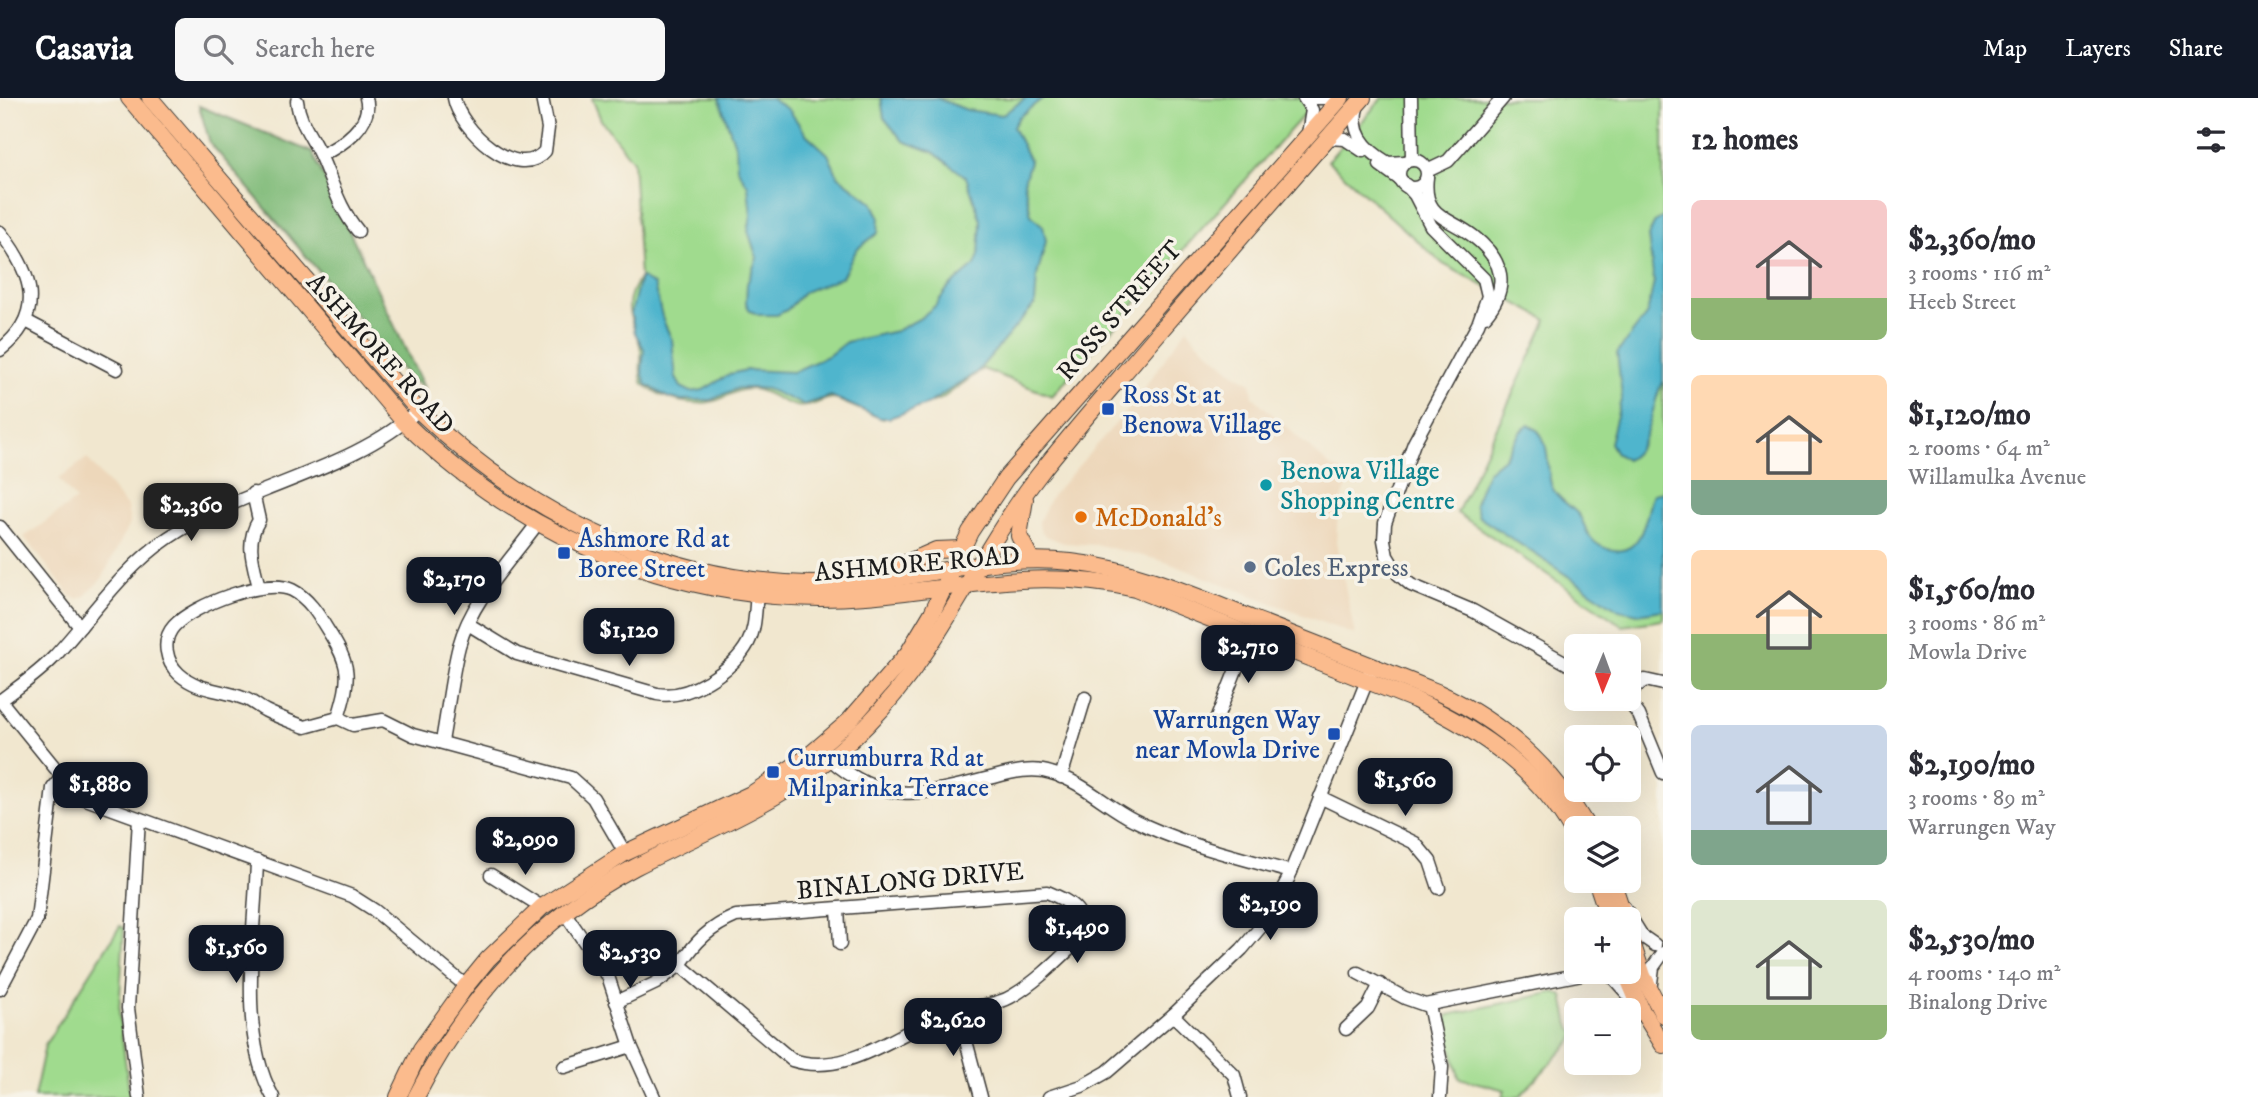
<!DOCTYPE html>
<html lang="en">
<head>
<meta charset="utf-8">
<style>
	body { margin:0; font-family:"IM FELL DW Pica",serif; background:#f7f7f7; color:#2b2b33; height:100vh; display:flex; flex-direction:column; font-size:26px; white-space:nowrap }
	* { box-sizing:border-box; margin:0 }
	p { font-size:23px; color:#7c7c81 }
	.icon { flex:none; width:38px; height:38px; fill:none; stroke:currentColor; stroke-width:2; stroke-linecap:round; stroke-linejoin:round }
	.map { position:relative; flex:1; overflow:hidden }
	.drawer { display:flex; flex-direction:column; background:#fff; width:595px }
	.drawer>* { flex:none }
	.needle { width:46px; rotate:181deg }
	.fabs { position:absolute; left:1564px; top:536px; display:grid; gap:14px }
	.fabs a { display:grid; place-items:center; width:77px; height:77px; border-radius:10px; background:#fff; box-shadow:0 7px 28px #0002; font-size:35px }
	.price { position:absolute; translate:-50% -60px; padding:0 16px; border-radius:14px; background:#111827; color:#fff; font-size:23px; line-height:46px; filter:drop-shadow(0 2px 4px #0008) }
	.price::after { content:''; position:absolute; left:50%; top:42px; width:21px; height:16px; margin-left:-10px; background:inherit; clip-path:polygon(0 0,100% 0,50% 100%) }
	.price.active { background:#222; color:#fff }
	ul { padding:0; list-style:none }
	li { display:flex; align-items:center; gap:21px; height:175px; padding:0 28px }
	li span { display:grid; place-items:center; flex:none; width:196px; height:140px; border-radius:10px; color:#555 }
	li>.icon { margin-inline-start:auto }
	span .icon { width:84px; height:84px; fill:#fffc; stroke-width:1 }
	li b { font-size:30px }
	h2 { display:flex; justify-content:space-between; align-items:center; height:84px; padding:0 28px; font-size:30px }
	header { display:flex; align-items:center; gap:42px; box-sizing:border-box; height:98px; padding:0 35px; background:#111827; color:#fff }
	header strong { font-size:33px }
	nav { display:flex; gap:38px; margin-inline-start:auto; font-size:24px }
	.search { width:490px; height:63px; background:#f7f7f7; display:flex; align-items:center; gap:18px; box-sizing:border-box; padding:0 24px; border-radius:10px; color:#7c7c81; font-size:26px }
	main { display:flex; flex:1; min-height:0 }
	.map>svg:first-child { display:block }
	.built { fill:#edd7ba }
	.green { fill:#a0db8e; stroke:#5e7c55; stroke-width:2 }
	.forest { fill:#80bb79; stroke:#4e6c4a; stroke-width:2 }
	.water { fill:#4fb5cd; stroke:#366874; stroke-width:2 }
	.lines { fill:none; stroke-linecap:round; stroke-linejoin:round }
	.minor-casing { stroke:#3c3a37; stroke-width:15 }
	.major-casing { stroke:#3c3a37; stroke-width:18 }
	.minor { stroke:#fff; stroke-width:12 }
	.major { stroke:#fbbb8d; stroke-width:16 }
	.transit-dot { fill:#1a4fb4; stroke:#f7f3e8; stroke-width:2.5 }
	.culture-dot { fill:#0f9aa8; stroke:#f7f3e8; stroke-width:2.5 }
	.food-dot { fill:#e8710a; stroke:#f7f3e8; stroke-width:2.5 }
	.service-dot { fill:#5c6f8a; stroke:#f7f3e8; stroke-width:2.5 }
	.labels { text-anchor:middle; stroke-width:7; stroke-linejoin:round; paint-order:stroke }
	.street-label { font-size:26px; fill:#1c1c1c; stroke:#f7f3e8 }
	.transit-label { font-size:26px; fill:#164399; stroke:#f7f3e8; text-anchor:start }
	.culture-label { font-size:26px; fill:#0d838f; stroke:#f7f3e8; text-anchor:start }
	.food-label { font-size:26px; fill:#c56008; stroke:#f7f3e8; text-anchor:start }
	.service-label { font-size:26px; fill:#4e5e75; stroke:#f7f3e8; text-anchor:start }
</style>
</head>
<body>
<header>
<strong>Casavia</strong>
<div class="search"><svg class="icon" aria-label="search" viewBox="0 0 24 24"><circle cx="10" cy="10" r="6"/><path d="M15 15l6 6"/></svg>Search here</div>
<nav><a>Map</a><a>Layers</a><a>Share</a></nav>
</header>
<main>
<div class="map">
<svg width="1663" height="999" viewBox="0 0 1663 999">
	<rect width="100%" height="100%" fill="#f7f3e8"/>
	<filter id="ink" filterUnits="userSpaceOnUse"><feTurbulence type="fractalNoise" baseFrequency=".0143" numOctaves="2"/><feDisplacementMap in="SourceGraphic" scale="14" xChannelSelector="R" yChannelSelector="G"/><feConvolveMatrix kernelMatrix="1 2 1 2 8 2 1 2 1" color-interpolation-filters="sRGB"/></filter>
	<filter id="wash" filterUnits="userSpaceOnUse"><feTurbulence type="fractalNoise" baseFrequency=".00686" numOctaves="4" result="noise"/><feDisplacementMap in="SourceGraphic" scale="28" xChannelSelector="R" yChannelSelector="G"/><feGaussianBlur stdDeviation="1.57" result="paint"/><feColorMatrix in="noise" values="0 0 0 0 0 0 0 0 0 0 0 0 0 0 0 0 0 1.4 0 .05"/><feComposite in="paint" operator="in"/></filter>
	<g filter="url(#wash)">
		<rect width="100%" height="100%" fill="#f1e7cf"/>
		<g class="built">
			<path d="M1187 230 1198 244 1234 275 1251 285 1253 299 1331 369 1351 377 1338 412 1336 444 1355 537 1163 463 1099 447 1064 445 1046 438 1040 432 1039 423 1051 399 1131 308Z"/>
			<path d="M87 360 127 409 130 424 103 479 84 499 77 501 71 498 24 439 76 402 59 381Z"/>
		</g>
		<g class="green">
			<path d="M592 0H1319L1052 298 983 271 941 301 883 321 833 300C820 301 811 311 796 308 779 305 769 292 751 291 738 291 732 296 720 301 694 311 664 302 643 286 637 273 644 259 640 247 631 218 620 209 640 179L633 63 601 22Z"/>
			<path d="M1382 0H1663V522L1623 528 1457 415 1547 222 1443 166 1328 63Z"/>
			<path d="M120 828 124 830 119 916 130 999H34L45 947Z"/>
			<path d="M1555 894 1563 898 1569 927 1577 937 1519 999H1502L1505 992 1459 980 1445 926 1448 917Z"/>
		</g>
		<path class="forest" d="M199 8 312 54 424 290 410 281 210 45Z"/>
		<g class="water">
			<path d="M719 0H770L789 12 806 36 828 56 838 78 872 104 879 118 878 135 857 151 842 179 804 194 787 212 777 217H759L750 213 746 205 747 186 757 160 748 133 751 118 748 88 737 70 736 50Z"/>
			<path d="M881 0H936L967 12 1002 17 1026 0H1043L1019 19 1013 29 1030 63 1024 84 1031 117 1043 128 1046 143 1037 178 1035 206 977 274 926 307 889 320H880L831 298 803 307 767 291 752 290H738L711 302H681L669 300 646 286 642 274 644 251 635 235 631 216 640 179 654 187 663 222 672 242 676 280 681 289 691 294 703 292 730 276 746 272 793 274 828 258 846 244 896 233 919 221 935 208 948 190 975 167 979 157 981 123 966 79 933 54 903 43 884 20Z"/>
			<path d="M1663 119V282C1652 304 1649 353 1626 362L1616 355 1610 345 1622 298 1617 255 1647 216 1654 184 1648 138 1655 124Z"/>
			<path d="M1529 327C1554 338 1544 368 1552 389 1557 401 1570 407 1578 416 1584 423 1585 433 1591 440 1597 448 1605 451 1614 452 1644 457 1646 414 1653 396L1663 394V512L1638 516 1619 512 1479 419 1475 406 1487 374 1504 360 1521 333Z"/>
		</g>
	</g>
	<g filter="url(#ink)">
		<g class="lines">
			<defs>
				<g id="minor">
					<path d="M454 0C459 30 517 86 545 53L548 30 542 0"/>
					<path d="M1304 0 1312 12 1308 36"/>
					<path d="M1315 0H1335"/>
					<path d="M1411 0 1412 62"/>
					<path d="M297 3C299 25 313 40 321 59 333 86 339 110 358 133"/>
					<path d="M1358 6C1349 33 1364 51 1388 65L1405 64"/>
					<path d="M1327 40 1345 41 1363 53"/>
					<path d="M321 57C341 48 374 26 366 0"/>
					<circle cx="1413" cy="76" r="14"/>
					<path d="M1380 67 1402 83"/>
					<path d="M1427 73 1448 63 1503 0"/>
					<path d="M1427 79C1422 120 1449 119 1473 138 1504 162 1510 189 1485 218"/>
					<path d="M1406 87 1415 97 1431 128 1484 181 1488 198 1478 226 1414 345 1385 425 1384 442 1387 458 1398 476 1411 487 1473 513 1577 571"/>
					<path d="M0 134C32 175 47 215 0 252"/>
					<path d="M26 223 117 271"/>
					<path d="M253 395 259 422C245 444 253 465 259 489"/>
					<path d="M0 429 80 529"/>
					<path d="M468 526 517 556 657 596C688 602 734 572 748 545 756 530 755 512 757 496"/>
					<path d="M1629 594 1645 582 1663 586"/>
					<path d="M1626 600 1639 617 1663 675"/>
					<path d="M0 602 73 692 83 700 352 798 374 812 466 888"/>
					<path d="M0 603C18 589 38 576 54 559 91 519 122 471 168 440 244 388 353 373 418 312"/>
					<path d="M338 620C351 578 351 568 327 531 318 516 308 500 292 492 266 479 193 507 174 528 161 542 166 564 179 576 198 593 220 591 243 600 251 602 258 609 266 613 278 619 292 624 305 629L338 620 353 627 383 622 413 637 571 680 593 700 625 755"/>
					<path d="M1215 625 1250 536"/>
					<path d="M442 643C448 612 451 579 459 548 471 503 510 463 537 426"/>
					<path d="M830 661C886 711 928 695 994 679 1012 674 1033 669 1051 675 1082 683 1107 709 1134 722 1183 747 1238 759 1291 774"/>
					<path d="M1061 679 1085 600"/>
					<path d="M1320 699 1415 745 1430 763 1439 790"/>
					<path d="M257 763C255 835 237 935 273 999"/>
					<path d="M491 777 542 809"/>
					<path d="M1624 809 1642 838 1655 847"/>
					<path d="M838 811 840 846"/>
					<path d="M564 814 608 878 631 948 654 999"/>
					<path d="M1607 873 1633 902"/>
					<path d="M1358 875 1405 900 1425 907 1597 873"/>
					<path d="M0 891 37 821 53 690 62 679"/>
					<path d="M1650 893 1653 869 1663 855"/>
					<path d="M616 904 656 885 680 867 792 962C852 981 902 928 957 913 977 907 997 908 1014 897 1037 883 1057 863 1076 845 1091 814 1073 805 1047 794L736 818C710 829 696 843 680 867"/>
					<path d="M1429 907 1442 969 1440 999"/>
					<path d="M958 913 981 999"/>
					<path d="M1173 917 1234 977 1240 999"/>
					<path d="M1346 931 1368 910 1380 886"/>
					<path d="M564 969 631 948"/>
					<path d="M139 999 128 910 139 721"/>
					<path d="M1049 999 1082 988 1107 974 1173 917 1242 851 1265 824 1288 781 1370 575"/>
				</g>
				<g id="major">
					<path d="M129 0 405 325C528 445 693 512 866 498 962 490 1038 469 1135 491L1415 602C1481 633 1543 675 1577 742"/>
					<path d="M150 0 418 312C539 428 694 499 864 484 934 477 999 456 1071 464 1135 471 1193 497 1253 521 1314 545 1376 569 1437 594 1501 623 1552 669 1588 730"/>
					<path d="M1025 401 1019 438 1031 461"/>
					<path d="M881 476 936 452 961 451"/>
					<path d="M1596 782 1609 821"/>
					<path d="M1612 782 1625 821"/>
					<path d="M1629 835 1643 878 1663 917"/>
					<path d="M1625 873 1642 913 1663 947"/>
					<path d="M398 999 421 951 466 888 488 861 542 809 625 755 753 695 806 660 849 623 908 555 932 515 970 434 1006 380 1341 0"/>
					<path d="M416 999C465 902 538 820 635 769 724 723 794 701 867 627 939 554 976 458 1038 378 1075 330 1116 285 1155 239 1224 159 1293 79 1363 0"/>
				</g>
			</defs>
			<use href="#minor" class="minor-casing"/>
			<use href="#major" class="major-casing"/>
			<use href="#minor" class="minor"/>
			<use href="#major" class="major"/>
		</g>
	</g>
	<g class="transit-dot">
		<rect x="1101" y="304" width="14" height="14" rx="3.5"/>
		<rect x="557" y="448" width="14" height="14" rx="3.5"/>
		<rect x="1327" y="629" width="14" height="14" rx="3.5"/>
		<rect x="766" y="667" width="14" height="14" rx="3.5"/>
	</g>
	<circle class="culture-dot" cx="1266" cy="387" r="7"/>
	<circle class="food-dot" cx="1081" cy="419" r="7"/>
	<circle class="service-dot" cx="1250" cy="469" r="7"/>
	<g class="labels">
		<g class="street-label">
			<text transform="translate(1119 212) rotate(-49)" y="9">ROSS STREET</text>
			<text transform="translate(381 255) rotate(48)" y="9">ASHMORE ROAD</text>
			<text transform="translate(917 465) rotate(-5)" y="9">ASHMORE ROAD</text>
			<text transform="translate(910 782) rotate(-5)" y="9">BINALONG DRIVE</text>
		</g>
		<g class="transit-label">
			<text x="1122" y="305">Ross St at<tspan x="1122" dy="30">Benowa Village</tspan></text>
			<text x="578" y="449">Ashmore Rd at<tspan x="578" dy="30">Boree Street</tspan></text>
			<text x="1320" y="630" text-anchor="end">Warrungen Way<tspan x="1320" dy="30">near Mowla Drive</tspan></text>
			<text x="787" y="668">Currumburra Rd at<tspan x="787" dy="30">Milparinka Terrace</tspan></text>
		</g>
		<g class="culture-label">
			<text x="1280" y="381">Benowa Village<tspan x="1280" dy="30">Shopping Centre</tspan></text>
		</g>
		<g class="food-label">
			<text x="1095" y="428">McDonald's</text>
		</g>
		<g class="service-label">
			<text x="1264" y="478">Coles Express</text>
		</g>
	</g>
</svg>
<div class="fabs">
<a><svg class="needle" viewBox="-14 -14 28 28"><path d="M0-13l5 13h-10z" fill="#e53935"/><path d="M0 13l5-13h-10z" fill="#7c7c81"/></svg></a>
<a><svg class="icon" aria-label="locate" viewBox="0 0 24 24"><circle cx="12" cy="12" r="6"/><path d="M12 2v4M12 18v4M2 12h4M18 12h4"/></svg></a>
<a><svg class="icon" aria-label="layers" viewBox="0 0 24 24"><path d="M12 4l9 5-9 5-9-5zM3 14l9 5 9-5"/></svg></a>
<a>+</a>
<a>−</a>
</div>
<b class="price active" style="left:191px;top:445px">$2,360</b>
<b class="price" style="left:454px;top:519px">$2,170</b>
<b class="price" style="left:629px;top:570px">$1,120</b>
<b class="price" style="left:1248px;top:587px">$2,710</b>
<b class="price" style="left:1405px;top:720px">$1,560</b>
<b class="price" style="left:100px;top:724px">$1,880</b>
<b class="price" style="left:525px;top:779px">$2,090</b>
<b class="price" style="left:1270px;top:844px">$2,190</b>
<b class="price" style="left:1077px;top:867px">$1,490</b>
<b class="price" style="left:236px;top:887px">$1,560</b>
<b class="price" style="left:630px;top:892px">$2,530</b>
<b class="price" style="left:953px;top:960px">$2,620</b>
</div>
<section class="drawer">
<h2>12 homes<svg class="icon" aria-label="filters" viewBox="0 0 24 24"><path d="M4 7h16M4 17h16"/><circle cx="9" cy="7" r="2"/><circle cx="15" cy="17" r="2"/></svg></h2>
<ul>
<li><span style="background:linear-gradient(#f6c9c9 70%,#8fb573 0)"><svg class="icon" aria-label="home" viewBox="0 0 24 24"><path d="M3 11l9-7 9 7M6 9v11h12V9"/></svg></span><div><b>$2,360/mo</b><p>3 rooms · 116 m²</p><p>Heeb Street</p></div></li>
<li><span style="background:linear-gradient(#ffd9b3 75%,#7fa58c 0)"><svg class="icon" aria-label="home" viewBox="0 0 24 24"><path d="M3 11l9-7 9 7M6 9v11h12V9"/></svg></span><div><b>$1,120/mo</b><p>2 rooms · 64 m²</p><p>Willamulka Avenue</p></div></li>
<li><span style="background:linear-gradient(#ffd9b3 60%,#8fb573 0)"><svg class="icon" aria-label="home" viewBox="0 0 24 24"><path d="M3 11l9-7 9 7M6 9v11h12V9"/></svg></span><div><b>$1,560/mo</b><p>3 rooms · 86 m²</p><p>Mowla Drive</p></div></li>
<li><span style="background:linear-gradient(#c9d6e8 75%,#7fa58c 0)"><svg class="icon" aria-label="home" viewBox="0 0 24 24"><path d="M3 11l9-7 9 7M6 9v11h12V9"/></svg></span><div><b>$2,190/mo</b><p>3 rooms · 89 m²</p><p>Warrungen Way</p></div></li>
<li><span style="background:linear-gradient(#dfe7d0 75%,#8fb573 0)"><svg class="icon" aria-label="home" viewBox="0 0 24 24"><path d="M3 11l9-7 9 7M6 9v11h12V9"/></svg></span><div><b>$2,530/mo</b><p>4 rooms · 140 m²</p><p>Binalong Drive</p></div></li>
</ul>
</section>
</main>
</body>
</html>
